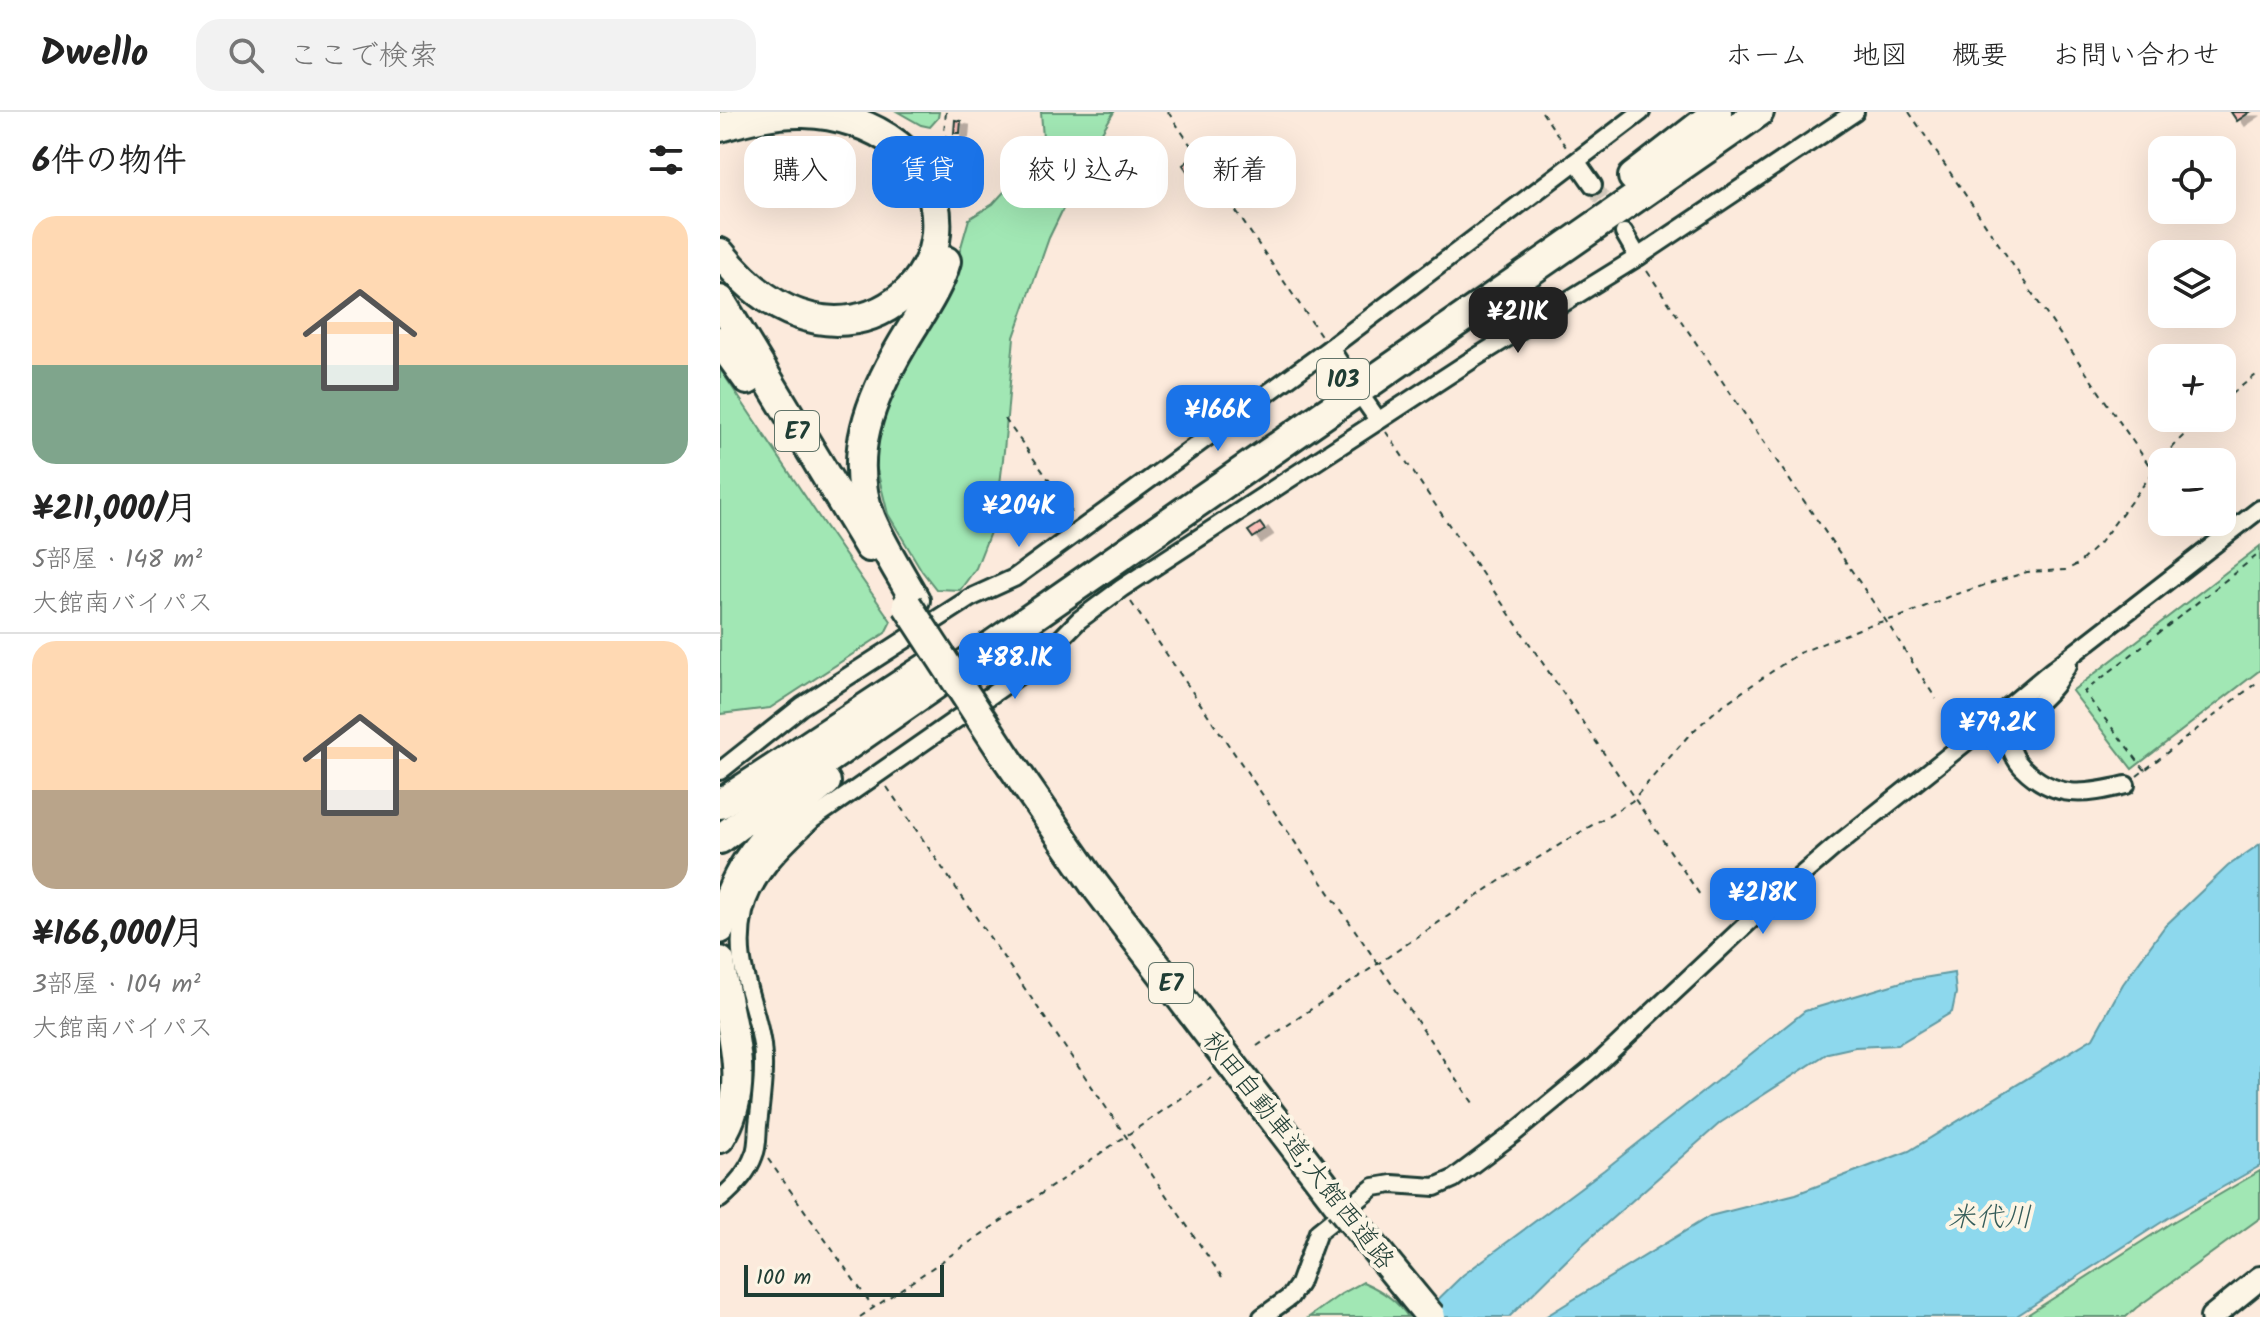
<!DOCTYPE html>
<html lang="ja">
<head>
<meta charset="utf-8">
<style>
	body { margin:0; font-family:Kalam,"Klee One",sans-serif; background:#f2f2f2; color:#222; height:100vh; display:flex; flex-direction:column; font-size:30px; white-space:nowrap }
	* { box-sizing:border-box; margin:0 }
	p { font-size:26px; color:#767676 }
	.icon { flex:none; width:44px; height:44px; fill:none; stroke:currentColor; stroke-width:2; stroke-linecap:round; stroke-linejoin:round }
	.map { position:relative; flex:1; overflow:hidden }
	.details { display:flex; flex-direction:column; background:#fff; width:720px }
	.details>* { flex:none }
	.top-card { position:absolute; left:24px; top:24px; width:760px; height:72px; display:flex; gap:16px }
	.tools { position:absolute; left:1428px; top:24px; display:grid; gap:16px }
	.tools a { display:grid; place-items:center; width:88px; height:88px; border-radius:16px; background:#fff; box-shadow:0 8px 32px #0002; font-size:40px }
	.scale { position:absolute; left:24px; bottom:20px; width:200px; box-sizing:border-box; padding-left:8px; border:4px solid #1f3d34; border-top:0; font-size:22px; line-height:28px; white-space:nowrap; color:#1f3d34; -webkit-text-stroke:6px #fcf5e5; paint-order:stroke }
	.price { position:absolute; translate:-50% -68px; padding:0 18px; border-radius:16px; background:#1a73e8; color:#fff; font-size:26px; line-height:52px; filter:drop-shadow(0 2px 4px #0008) }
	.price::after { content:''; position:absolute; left:50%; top:48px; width:24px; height:18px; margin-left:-12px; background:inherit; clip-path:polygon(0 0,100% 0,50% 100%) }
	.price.active { background:#222; color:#fff }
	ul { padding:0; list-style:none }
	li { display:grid; align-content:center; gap:16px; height:424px; padding:0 32px }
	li+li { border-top:2px solid #e0e0e0 }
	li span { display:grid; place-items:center; height:248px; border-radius:24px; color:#555 }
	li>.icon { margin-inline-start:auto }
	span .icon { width:144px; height:144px; fill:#fffc; stroke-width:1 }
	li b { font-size:34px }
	h2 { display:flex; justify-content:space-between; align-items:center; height:96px; padding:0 32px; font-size:34px }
	.tag { padding:0 28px; border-radius:24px; background:#fff; box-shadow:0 8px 32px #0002; font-size:28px; line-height:72px }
	.tag.active { background:#1a73e8; color:#fff }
	header { display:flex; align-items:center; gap:48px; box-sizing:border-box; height:112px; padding:0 40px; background:#fff; border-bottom:2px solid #e0e0e0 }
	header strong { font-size:38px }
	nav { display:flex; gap:44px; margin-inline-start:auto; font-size:28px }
	.search { width:560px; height:72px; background:#f2f2f2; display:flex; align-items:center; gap:20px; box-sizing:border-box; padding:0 28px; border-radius:24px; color:#767676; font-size:30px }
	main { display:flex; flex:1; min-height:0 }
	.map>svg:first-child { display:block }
	.green { fill:#a1e7b4; stroke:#609274; stroke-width:2 }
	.water { fill:#8dd8ed; stroke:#619aa3; stroke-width:2 }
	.building { fill:#fbbfb9; stroke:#1f3d34; stroke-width:2; filter:url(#shadow) }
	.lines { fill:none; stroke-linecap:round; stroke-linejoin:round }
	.street-tunnel { stroke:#d0c7ba; stroke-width:16; stroke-dasharray:16 8; stroke-linecap:butt }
	.street-casing { stroke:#1f3d34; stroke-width:22 }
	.secondary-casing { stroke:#1f3d34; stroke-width:28 }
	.highway-casing { stroke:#1f3d34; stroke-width:34 }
	.path { stroke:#1f3d34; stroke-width:2; stroke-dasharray:6 6; stroke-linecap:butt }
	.street { stroke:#fcf5e5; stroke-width:16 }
	.secondary { stroke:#fcf5e5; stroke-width:22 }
	.highway { stroke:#fcf5e5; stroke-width:28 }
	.highway-bridge-casing { stroke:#1f3d34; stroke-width:34; stroke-linecap:butt }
	.highway-bridge { stroke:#fcf5e5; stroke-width:28 }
	.labels { text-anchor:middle; stroke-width:8; stroke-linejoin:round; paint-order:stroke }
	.shield { fill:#fcf5e5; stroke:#617469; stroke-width:2 }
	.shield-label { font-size:24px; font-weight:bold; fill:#1f3d34 }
	.street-label { font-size:26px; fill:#1f3d34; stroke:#fcf5e5 }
	.water-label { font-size:28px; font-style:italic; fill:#355c59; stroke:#fcf5e5 }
</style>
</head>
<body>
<header>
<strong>Dwello</strong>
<div class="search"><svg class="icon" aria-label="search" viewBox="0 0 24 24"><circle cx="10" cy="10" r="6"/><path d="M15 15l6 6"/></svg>ここで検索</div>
<nav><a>ホーム</a><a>地図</a><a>概要</a><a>お問い合わせ</a></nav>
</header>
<main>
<section class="details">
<h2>6件の物件<svg class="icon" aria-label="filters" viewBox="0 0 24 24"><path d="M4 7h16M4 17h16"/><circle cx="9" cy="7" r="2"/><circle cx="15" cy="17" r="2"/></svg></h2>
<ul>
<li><span style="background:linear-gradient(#ffd9b3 60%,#7fa58c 0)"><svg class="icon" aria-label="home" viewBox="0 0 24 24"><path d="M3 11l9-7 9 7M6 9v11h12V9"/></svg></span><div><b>¥211,000/月</b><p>5部屋 · 148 m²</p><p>大館南バイパス</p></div></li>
<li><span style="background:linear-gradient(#ffd9b3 60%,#b9a48a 0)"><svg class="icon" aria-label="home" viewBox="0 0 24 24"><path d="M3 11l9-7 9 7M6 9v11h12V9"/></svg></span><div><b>¥166,000/月</b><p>3部屋 · 104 m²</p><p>大館南バイパス</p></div></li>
</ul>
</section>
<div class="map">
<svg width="1540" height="1205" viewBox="0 0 1540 1205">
	<defs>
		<filter id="shadow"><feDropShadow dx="8" dy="4.5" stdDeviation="0" flood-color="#0004"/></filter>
	</defs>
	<rect width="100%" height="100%" fill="#fceadc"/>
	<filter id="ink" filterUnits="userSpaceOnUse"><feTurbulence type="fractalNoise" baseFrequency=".0125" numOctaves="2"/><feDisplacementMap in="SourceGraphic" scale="16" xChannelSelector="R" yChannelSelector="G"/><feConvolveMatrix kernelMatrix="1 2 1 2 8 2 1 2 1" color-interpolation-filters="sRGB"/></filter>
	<g filter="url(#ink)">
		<g class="green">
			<path d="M178 0H219L218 6 210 15 201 13Z"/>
			<path d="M321 0H394L374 33 329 126 294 225 284 339 276 405 256 456 240 478 216 477 202 459 168 402 154 346 158 310 172 275 235 156 249 107 273 92 292 71 305 64 323 26Z"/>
			<path d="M0 257 105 414 171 509 165 521 50 596 0 602Z"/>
			<path d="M1540 434V558L1412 657 1352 579Z"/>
			<path d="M1540 1059V1106L1416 1196 1406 1205H1304L1451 1111Z"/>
			<path d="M643 1170C661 1178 678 1189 688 1205H589L621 1182Z"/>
		</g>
		<g class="water">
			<path d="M1540 732V1054L1448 1106 1295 1205H825L990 1104 1076 1082 1189 1039 1373 926 1403 872 1445 814 1508 754Z"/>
			<path d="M1234 861 1236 881 1232 900 1177 933 1135 935 1108 941 1000 1011 862 1133 789 1205H700L743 1163 884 1058 1085 899 1185 869Z"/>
		</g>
		<g class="building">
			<path d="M1511 0H1530L1517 9Z"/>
			<path d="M235 8 241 9 240 21H234Z"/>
			<path d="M471 47 481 61 472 66 463 53Z"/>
			<path d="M540 411 545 418 533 426 528 419Z"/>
		</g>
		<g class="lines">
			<g class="street-tunnel">
				<path d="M873 73 896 108"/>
				<path d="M621 253 643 285"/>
			</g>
			<defs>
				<g id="street">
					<path d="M857 50 873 73"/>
					<path d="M904 121 918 145"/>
					<path d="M610 236 621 253"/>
					<path d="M644 288 658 308"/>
					<path d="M1348 553C1343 560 1339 567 1334 574 1321 591 1297 605 1291 627 1289 636 1296 649 1302 655 1335 688 1365 683 1406 673"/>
					<path d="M0 659 82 594 250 486 294 466 610 236 921 0"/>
					<path d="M0 1087C13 1076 28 1060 34 1043 38 1035 37 1023 38 1013 41 987 45 959 42 933 35 884 12 854 24 800 33 762 65 733 93 707L317 551 359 508 402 476 750 249 918 145 1135 0"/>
					<path d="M542 1205 570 1185 579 1172 598 1120 654 1075 672 1072 715 1075 733 1067 793 1022 873 956 1048 792 1113 736 1246 630 1330 560 1540 397"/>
				</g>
				<path id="secondary" d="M1492 1205 1540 1166"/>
				<g id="highway">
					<path d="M0 15C27 7 55 0 84 1 151 3 222 44 216 121 214 145 202 168 183 184 164 200 142 209 116 209 67 208 30 179 0 141"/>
					<path d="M913 65 997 0"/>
					<path d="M0 188 149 435"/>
					<path d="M0 229 28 268"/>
					<path d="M195 488C180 461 163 435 151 407 126 345 151 285 183 231 198 205 218 179 226 149"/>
					<path d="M286 645 374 772 620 1094"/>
					<path d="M0 692 220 547"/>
					<path d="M0 727 91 659 1039 0"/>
					<path d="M0 817C13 749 55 712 106 670"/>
					<path d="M0 849C6 908 36 971 0 1026"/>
				</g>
			</defs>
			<use href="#street" class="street-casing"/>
			<use href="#secondary" class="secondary-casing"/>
			<use href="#highway" class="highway-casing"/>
			<g class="path">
				<path d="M226 0 224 20 239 44 253 75"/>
				<path d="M448 0 602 225"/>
				<path d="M822 0 848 38"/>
				<path d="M1189 0 1433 359"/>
				<path d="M927 159 1166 509 1216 587"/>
				<path d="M1502 289 1540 260"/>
				<path d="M285 307 355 404"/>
				<path d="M666 320 982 786"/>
				<path d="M411 490 755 994"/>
				<path d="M1425 658 1364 580 1540 441"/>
				<path d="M1417 664 1540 568"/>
				<path d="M167 675 502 1165"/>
				<path d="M537 934 778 770 912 689 969 623 1000 595 1079 541 1149 513 1180 505 1230 484 1307 460 1346 458 1358 452 1378 433 1453 334 1481 306"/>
				<path d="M48 1047 153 1195"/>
				<path d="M140 1205 491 966"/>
			</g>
			<use href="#street" class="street"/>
			<use href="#secondary" class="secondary"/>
			<use href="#highway" class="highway"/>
			<defs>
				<g id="highway-bridge">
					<path d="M187 493 286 645"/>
					<path d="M620 1094 711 1205"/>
				</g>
			</defs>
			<use href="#highway-bridge" class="highway-bridge-casing"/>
			<use href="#highway-bridge" class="highway-bridge"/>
		</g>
	</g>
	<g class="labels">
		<g class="shield">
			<rect x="597" y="247" width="52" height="40" rx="6"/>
			<rect x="55" y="299" width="44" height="40" rx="6"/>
			<rect x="429" y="851" width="44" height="40" rx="6"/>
		</g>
		<g class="shield-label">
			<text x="623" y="275">103</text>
			<text x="77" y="327">E7</text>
			<text x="451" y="879">E7</text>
		</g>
		<g class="street-label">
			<text transform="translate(579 1038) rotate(52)" y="9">秋田自動車道;大館西道路</text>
		</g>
		<g class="water-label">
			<text x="1270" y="1114">米代川</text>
		</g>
	</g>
</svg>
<div class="tools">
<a><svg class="icon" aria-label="locate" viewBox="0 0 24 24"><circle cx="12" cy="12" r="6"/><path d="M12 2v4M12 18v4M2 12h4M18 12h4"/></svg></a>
<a><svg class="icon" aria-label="layers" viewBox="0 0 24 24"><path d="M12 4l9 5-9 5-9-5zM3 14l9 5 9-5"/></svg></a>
<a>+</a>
<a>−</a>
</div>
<div class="scale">100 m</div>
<b class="price active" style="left:798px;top:243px">¥211K</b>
<b class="price" style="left:498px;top:341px">¥166K</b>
<b class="price" style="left:299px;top:437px">¥204K</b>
<b class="price" style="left:295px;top:589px">¥88.1K</b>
<b class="price" style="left:1278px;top:654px">¥79.2K</b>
<b class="price" style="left:1043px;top:824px">¥218K</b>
<div class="top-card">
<a class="tag">購入</a>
<a class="tag active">賃貸</a>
<a class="tag">絞り込み</a>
<a class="tag">新着</a>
</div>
</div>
</main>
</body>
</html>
